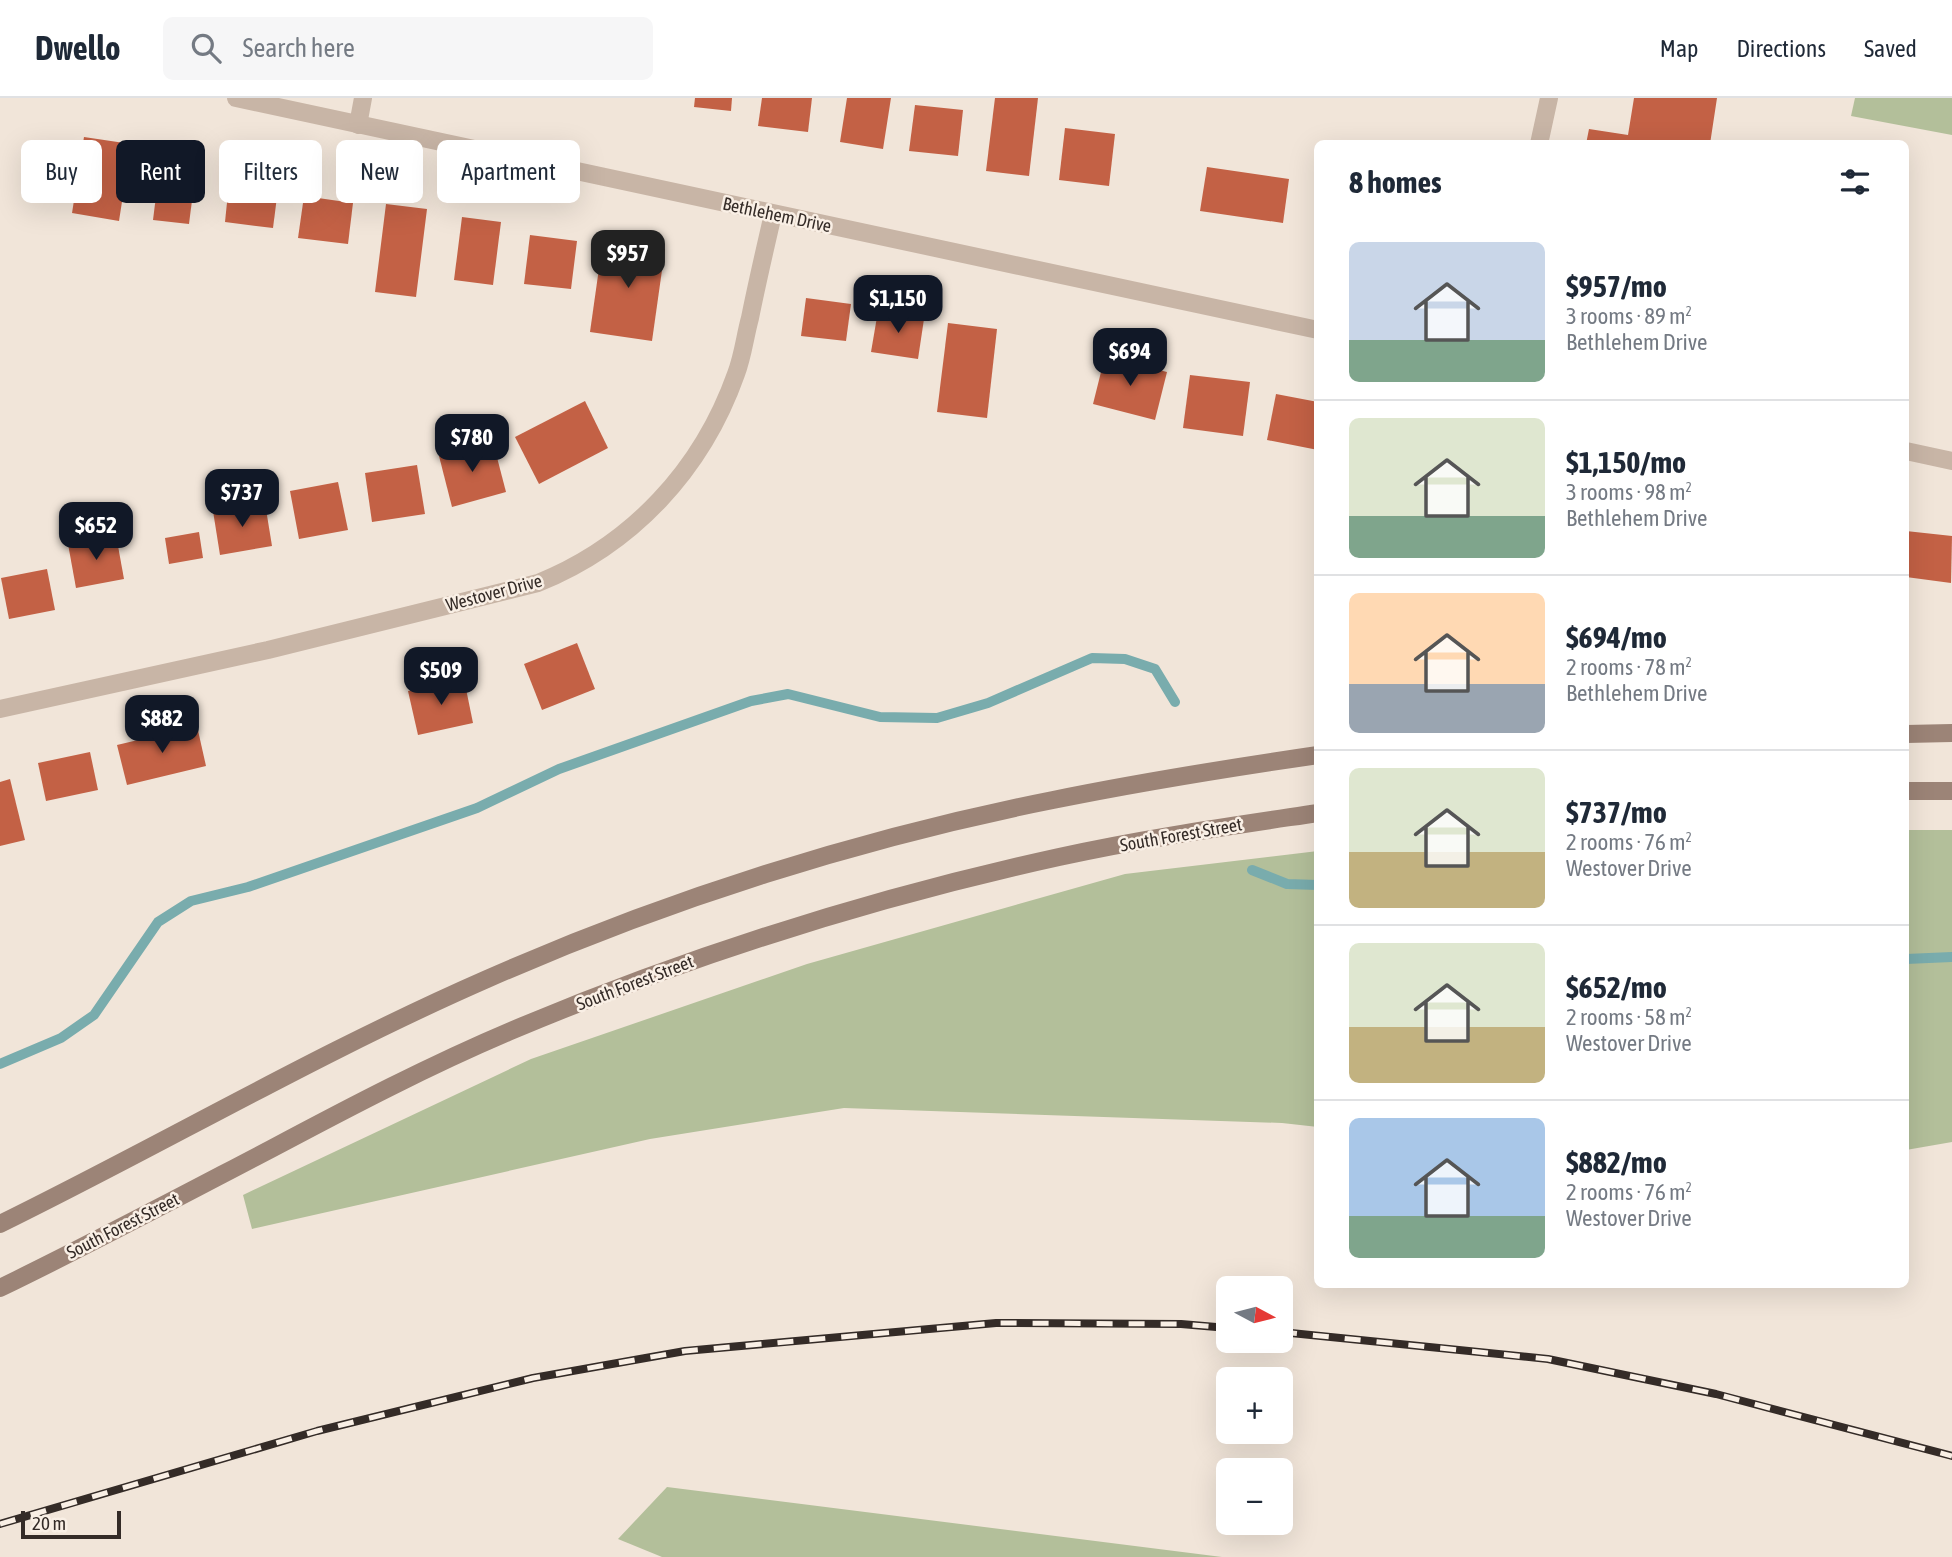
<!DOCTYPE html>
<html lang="en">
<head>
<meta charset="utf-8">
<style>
	body { margin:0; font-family:"Asap Condensed",sans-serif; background:#f6f6f7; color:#1f2937; height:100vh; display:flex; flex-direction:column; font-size:26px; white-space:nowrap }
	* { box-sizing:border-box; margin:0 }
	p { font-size:23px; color:#747a83 }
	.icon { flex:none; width:38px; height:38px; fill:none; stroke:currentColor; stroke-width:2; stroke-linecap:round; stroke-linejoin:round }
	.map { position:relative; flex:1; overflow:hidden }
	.side { position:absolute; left:1314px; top:42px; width:595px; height:1148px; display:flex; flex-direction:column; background:#fff; border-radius:10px; box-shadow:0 7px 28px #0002 }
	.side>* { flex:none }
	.top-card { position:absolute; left:21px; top:42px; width:665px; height:63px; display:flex; gap:14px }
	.needle { width:46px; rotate:97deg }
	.tools { position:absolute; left:1216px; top:1178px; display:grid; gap:14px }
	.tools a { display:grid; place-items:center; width:77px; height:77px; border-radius:10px; background:#fff; box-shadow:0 7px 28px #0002; font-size:35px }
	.scale { position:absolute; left:21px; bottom:18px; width:100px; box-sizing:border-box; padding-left:7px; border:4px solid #342b27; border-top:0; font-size:19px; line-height:24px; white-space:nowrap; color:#342b27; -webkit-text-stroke:5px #f9efe5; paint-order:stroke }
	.price { position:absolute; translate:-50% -60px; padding:0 16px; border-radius:14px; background:#111827; color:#fff; font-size:23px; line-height:46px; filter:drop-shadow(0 2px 4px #0008) }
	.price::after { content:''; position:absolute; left:50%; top:42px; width:21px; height:16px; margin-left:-10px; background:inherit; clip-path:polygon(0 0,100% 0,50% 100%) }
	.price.active { background:#222; color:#fff }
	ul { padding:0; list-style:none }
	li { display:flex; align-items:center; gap:21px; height:175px; padding:0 35px }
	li+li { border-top:2px solid #e0e1e3 }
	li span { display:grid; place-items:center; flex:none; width:196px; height:140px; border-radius:10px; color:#555 }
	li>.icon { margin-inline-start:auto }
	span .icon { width:84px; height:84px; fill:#fffc; stroke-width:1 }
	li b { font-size:30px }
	h2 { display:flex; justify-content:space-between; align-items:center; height:84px; padding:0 35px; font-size:30px }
	.tag { padding:0 24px; border-radius:10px; background:#fff; box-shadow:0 7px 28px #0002; font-size:24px; line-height:63px }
	.tag.active { background:#111827; color:#fff }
	header { display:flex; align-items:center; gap:42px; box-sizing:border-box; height:98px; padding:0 35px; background:#fff; border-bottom:2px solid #e0e1e3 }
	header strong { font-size:33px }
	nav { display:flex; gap:38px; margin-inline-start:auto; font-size:24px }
	.search { width:490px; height:63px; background:#f6f6f7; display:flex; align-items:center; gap:18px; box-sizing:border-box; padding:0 24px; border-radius:10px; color:#747a83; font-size:26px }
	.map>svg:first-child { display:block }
	.green { fill:#b3bf9a }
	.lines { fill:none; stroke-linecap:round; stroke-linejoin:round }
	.stream { stroke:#79acad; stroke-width:10 }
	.building { fill:#c36145 }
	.street { stroke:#c8b5a6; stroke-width:18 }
	.secondary { stroke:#9c8477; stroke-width:18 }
	.rail-casing { stroke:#342b27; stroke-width:8 }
	.rail { stroke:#f9efe5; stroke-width:5; stroke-dasharray:16; stroke-linecap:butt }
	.labels { text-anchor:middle; stroke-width:5; stroke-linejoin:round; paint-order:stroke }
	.street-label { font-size:18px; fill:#342b27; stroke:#f9efe5 }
</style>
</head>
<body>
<header>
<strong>Dwello</strong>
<div class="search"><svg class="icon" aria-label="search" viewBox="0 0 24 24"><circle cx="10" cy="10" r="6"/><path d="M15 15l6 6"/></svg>Search here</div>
<nav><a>Map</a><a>Directions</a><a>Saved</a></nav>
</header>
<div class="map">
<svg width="1952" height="1459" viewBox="0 0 1952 1459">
	<rect width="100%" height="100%" fill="#f1e5d9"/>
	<g class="green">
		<path d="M1855 0H1952V37L1851 18Z"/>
		<path d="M1906 732H1952V1044L1906 1052Z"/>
		<path d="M1318 753V1029L1282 1025 844 1010 650 1041 252 1131 243 1097 531 961 807 866 1125 776Z"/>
		<path d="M667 1389 1222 1459H662L618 1441Z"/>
	</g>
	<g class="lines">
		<g class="stream">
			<path d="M1252 772 1287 786 1318 787"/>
			<path d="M1906 861 1952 859"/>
			<path d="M0 966 61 940 94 917 158 824 191 803 248 789 477 710 559 671 751 603 788 596 880 619 937 620 988 605 1092 560 1125 561 1155 571 1175 604"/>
		</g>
	</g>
	<g class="building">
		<path d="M695 0H732L731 13 694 9Z"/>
		<path d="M762 0H812L808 34 758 28Z"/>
		<path d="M847 0H891L883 51 840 44Z"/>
		<path d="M995 0H1038L1029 78 986 73Z"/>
		<path d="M1634 0H1717L1710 46H1586L1589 31 1628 37Z"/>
		<path d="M915 7 963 12 958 58 909 53Z"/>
		<path d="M1065 30 1115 36 1109 88 1059 82Z"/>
		<path d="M84 39 131 46 119 123 72 115Z"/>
		<path d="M161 59 197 63 189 126 153 122Z"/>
		<path d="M1207 69 1289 81 1283 125 1200 113Z"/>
		<path d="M229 85 278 91 273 130 225 124Z"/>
		<path d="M304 98 353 105 348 146 298 140Z"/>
		<path d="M386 106 427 111 416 199 375 194Z"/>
		<path d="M462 119 501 124 493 187 454 182Z"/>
		<path d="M530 137 577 143 571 191 524 186Z"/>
		<path d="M603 142 665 151 652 243 590 234Z"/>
		<path d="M806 200 851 206 846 243 801 238Z"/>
		<path d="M878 213 924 221 918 261 871 254Z"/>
		<path d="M948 225 997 231 987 320 937 314Z"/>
		<path d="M1105 258 1167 274 1155 322 1093 306Z"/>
		<path d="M1190 277 1250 284 1243 338 1183 330Z"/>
		<path d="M1276 296 1318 304V352L1267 342Z"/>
		<path d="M585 303 608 350 539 386 515 339Z"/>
		<path d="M493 344 506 394 452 409 439 358Z"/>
		<path d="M417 367 425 416 372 424 365 375Z"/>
		<path d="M338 384 348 432 299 441 290 393Z"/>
		<path d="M265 405 272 448 220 457 213 413Z"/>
		<path d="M1906 433 1952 438 1951 485 1906 479Z"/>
		<path d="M199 434 203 460 169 466 165 440Z"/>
		<path d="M116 437 124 481 76 490 68 446Z"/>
		<path d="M47 471 55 512 9 521 1 480Z"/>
		<path d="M577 545 595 591 542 612 524 566Z"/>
		<path d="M464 581 473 625 418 637 408 593Z"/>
		<path d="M197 628 206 668 127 687 117 647Z"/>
		<path d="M90 654 98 692 46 703 38 665Z"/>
		<path d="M10 681 25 742 0 748V684Z"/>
	</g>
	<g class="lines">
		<g class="street">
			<path d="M236 0 1318 232"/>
			<path d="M358 27 363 0"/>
			<path d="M1539 46 1549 0"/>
			<path d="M1906 353 1952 363"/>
			<path d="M0 611 268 552 538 485C632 447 702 372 736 276 743 258 745 238 750 220 757 185 765 151 773 116"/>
		</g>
		<g class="secondary">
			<path d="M1906 636 1952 635"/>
			<path d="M1906 693H1952"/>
			<path d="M0 1126C163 1046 320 954 487 881 666 802 861 740 1053 702 1141 684 1229 670 1318 657"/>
			<path d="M0 1190C91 1146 181 1098 271 1051 350 1009 430 967 513 932 689 858 872 800 1059 759 1145 740 1231 728 1318 715"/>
		</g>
		<defs>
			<g id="rail">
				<path d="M1281 1234 1548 1261 1716 1296 1952 1358"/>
				<path d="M0 1426 317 1333 533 1280 685 1253 996 1225 1181 1226 1228 1230"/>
			</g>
		</defs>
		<use href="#rail" class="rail-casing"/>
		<use href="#rail" class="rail"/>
	</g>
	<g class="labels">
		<g class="street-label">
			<text transform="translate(777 117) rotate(12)" y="6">Bethlehem Drive</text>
			<text transform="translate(494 495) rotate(-15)" y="6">Westover Drive</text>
			<text transform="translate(1181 737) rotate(-10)" y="6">South Forest Street</text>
			<text transform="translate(635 885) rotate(-21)" y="6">South Forest Street</text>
			<text transform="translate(123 1128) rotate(-27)" y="6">South Forest Street</text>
		</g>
	</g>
</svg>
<div class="tools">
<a><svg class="needle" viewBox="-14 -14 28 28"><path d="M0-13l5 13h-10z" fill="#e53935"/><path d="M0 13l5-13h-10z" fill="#747a83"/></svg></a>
<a>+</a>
<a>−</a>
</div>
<div class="scale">20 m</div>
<b class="price active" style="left:628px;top:192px">$957</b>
<b class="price" style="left:898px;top:237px">$1,150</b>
<b class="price" style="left:1130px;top:290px">$694</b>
<b class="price" style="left:472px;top:376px">$780</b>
<b class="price" style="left:242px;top:431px">$737</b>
<b class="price" style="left:96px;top:464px">$652</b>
<b class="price" style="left:441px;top:609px">$509</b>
<b class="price" style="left:162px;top:657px">$882</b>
<div class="top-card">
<a class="tag">Buy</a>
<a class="tag active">Rent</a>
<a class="tag">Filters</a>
<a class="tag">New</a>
<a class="tag">Apartment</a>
</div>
<section class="side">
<h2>8 homes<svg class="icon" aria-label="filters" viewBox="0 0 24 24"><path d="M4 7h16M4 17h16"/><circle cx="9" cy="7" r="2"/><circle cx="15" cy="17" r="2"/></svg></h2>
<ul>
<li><span style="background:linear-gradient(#c9d6e8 70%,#7fa58c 0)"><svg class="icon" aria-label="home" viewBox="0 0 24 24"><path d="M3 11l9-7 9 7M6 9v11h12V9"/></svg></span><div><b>$957/mo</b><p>3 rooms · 89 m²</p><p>Bethlehem Drive</p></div></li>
<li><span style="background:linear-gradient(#dfe7d0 70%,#7fa58c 0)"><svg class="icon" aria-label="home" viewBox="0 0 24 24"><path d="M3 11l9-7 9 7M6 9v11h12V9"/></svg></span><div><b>$1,150/mo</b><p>3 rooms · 98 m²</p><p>Bethlehem Drive</p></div></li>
<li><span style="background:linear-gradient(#ffd9b3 65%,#9aa5b1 0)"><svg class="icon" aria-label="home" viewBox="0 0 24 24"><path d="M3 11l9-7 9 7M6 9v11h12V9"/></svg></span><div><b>$694/mo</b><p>2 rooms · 78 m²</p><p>Bethlehem Drive</p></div></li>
<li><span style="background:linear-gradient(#dfe7d0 60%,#c2b280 0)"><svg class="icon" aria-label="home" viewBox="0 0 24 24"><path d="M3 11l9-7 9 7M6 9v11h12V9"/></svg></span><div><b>$737/mo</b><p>2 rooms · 76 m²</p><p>Westover Drive</p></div></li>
<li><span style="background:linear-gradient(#dfe7d0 60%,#c2b280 0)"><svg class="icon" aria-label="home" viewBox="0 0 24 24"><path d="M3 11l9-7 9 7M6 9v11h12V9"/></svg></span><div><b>$652/mo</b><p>2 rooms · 58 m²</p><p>Westover Drive</p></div></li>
<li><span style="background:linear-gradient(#a9c7e8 70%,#7fa58c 0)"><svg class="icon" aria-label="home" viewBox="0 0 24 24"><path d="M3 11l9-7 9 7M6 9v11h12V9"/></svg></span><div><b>$882/mo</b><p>2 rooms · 76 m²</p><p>Westover Drive</p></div></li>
</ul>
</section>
</div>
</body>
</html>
